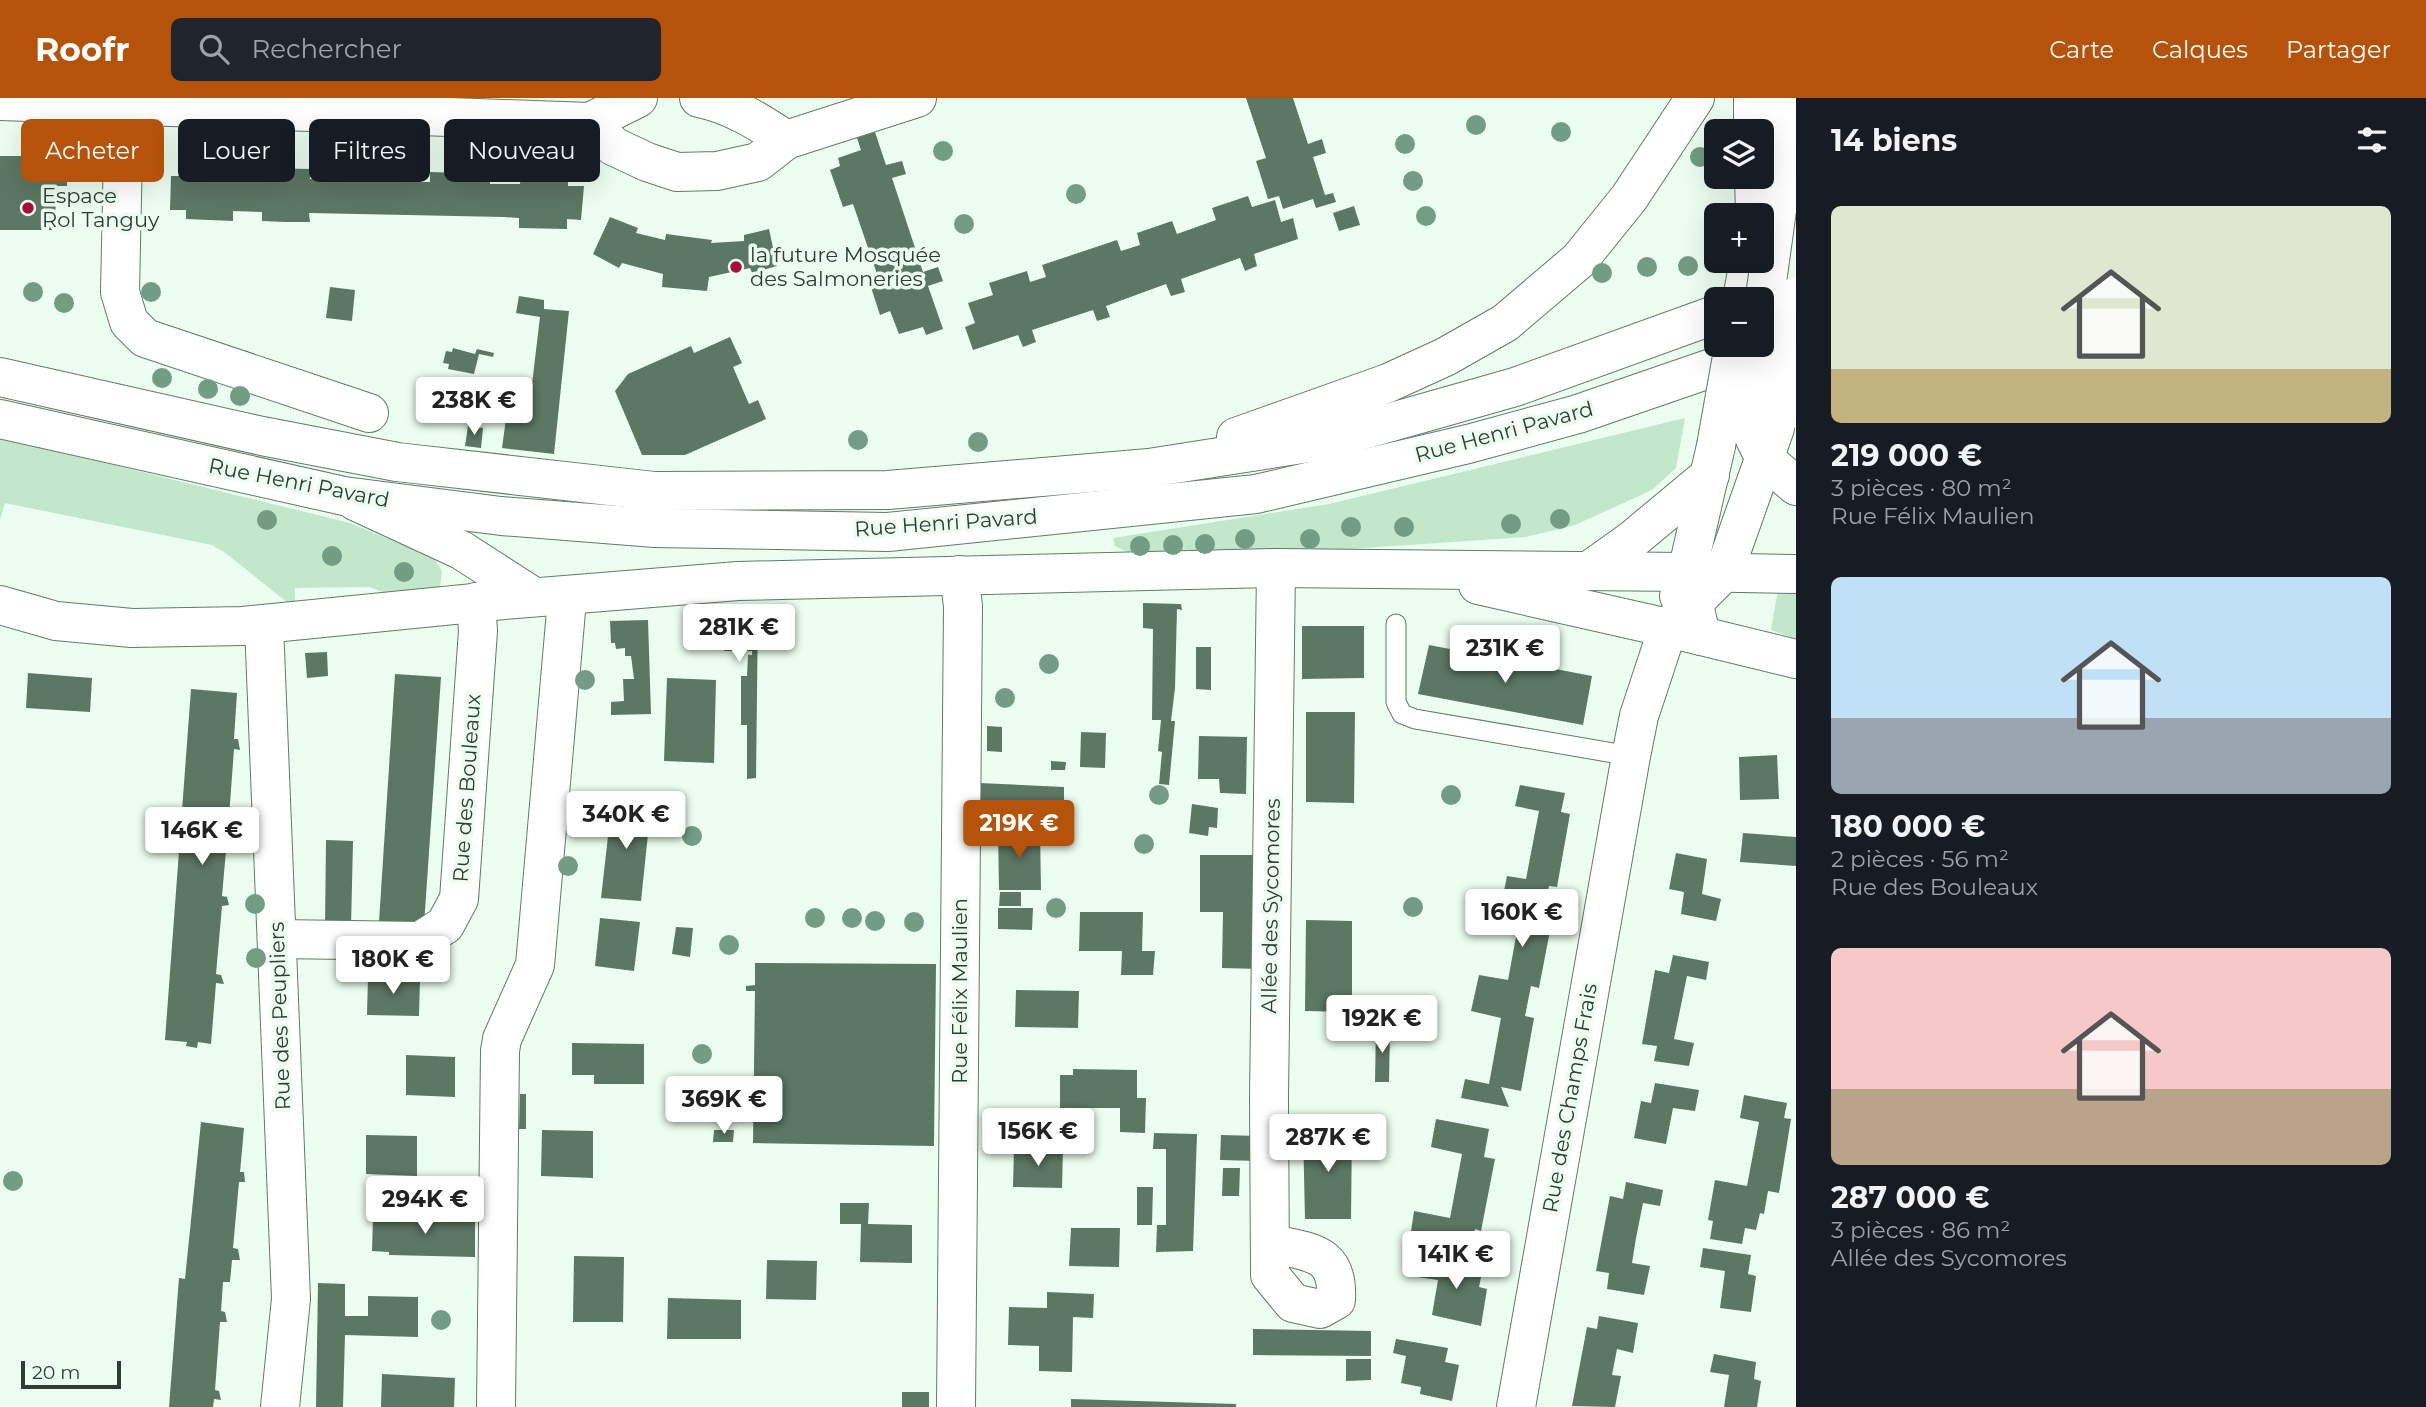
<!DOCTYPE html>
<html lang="fr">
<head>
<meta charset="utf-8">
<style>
	body { margin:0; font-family:Montserrat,sans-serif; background:#20242c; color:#f1f3f6; height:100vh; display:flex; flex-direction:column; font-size:26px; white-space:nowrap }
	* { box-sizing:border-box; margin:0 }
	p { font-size:23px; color:#9ea1a6 }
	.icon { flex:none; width:38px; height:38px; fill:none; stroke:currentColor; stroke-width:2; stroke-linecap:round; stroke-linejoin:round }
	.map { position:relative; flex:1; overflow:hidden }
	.side { display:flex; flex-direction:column; background:#171b24; width:630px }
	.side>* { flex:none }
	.guide { position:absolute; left:21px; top:21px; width:665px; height:63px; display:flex; gap:14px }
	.fabs { position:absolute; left:1704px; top:21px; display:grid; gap:14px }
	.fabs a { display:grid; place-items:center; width:70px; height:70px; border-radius:10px; background:#171b24; box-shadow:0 7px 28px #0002; font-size:35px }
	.scale { position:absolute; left:21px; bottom:18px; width:100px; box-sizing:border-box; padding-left:7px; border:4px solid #303b33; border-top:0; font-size:19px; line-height:24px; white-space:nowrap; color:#303b33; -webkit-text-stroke:5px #ecfef1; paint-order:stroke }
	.price { position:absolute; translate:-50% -60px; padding:0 16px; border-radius:7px; background:#fff; color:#222; font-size:23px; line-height:46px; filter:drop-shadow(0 2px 4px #0008) }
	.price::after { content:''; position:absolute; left:50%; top:42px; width:21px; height:16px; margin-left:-10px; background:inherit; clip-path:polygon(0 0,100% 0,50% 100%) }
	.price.active { background:#b45309; color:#fff }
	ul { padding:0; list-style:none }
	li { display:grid; align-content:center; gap:14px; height:371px; padding:0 35px }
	li span { display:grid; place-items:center; height:217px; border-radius:10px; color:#555 }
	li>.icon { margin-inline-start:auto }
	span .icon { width:126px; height:126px; fill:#fffc; stroke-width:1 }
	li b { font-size:30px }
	h2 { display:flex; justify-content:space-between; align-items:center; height:84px; padding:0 35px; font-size:30px }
	.tag { padding:0 24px; border-radius:10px; background:#171b24; box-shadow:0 7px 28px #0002; font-size:24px; line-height:63px }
	.tag.active { background:#b45309; color:#fff }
	header { display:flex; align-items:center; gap:42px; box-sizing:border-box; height:98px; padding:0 35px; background:#b45309; color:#fff }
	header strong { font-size:33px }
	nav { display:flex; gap:38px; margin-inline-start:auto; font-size:24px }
	.search { width:490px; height:63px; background:#20242c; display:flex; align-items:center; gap:18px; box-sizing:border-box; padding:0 24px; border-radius:10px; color:#9ea1a6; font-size:26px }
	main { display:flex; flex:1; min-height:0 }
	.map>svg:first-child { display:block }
	.green { fill:#c2e7cb }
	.building { fill:#5c7763 }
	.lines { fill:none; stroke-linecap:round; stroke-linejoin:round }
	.service-casing { stroke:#607b67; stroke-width:21 }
	.minor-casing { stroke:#607b67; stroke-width:40 }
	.tertiary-casing { stroke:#607b67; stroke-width:40 }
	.secondary-casing { stroke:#607b67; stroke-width:40 }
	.primary-casing { stroke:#607b67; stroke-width:40 }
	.service { stroke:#fff; stroke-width:19 }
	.minor { stroke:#fff; stroke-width:38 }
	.tertiary { stroke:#fff; stroke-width:38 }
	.secondary { stroke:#fff; stroke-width:38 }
	.primary { stroke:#fff; stroke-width:38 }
	.tertiary-bridge-casing { stroke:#607b67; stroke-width:40; stroke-linecap:butt }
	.primary-bridge-casing { stroke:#607b67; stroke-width:40; stroke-linecap:butt }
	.path-bridge { stroke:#99a89d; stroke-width:4.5; stroke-dasharray:5 5; stroke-linecap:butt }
	.tertiary-bridge { stroke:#fff; stroke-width:38 }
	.primary-bridge { stroke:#fff; stroke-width:38 }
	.tree { fill:#729c83 }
	.poi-dot { fill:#a70f3a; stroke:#ecfef1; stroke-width:2.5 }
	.labels { text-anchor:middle; stroke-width:7; stroke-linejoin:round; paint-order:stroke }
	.poi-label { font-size:21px; fill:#303b33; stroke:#ecfef1; text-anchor:start }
	.street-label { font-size:21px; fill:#303b33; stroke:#ecfef1 }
</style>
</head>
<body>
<header>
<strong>Roofr</strong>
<div class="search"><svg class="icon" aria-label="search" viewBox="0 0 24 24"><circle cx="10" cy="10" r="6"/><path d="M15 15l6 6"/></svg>Rechercher</div>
<nav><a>Carte</a><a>Calques</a><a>Partager</a></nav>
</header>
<main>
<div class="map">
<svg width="1796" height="1309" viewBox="0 0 1796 1309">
	<rect width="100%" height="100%" fill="#ecfef1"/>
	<g class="green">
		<path d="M1685 320 1676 370 1652 392 1575 427 1526 439 1188 462 1138 460 1115 448 1113 440 1329 406Z"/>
		<path d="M0 339 350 425 434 460 442 473 440 490 391 497 369 489 295 490V503L289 506 227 456 212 447 5 405 0 422Z"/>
		<path d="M1778 492 1796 495V541L1771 532Z"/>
	</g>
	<g class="building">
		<path d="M1246 0H1293L1308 46 1322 41 1326 55 1313 59 1325 97 1333 95 1336 104 1316 110 1313 101 1283 111 1279 98 1268 101 1256 63 1266 60Z"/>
		<path d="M875 34 886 67 902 63 906 76 892 80 923 174 938 169 943 183 928 188 943 231 926 237 923 229 899 236 890 213 880 217 868 180 877 176 853 106 843 109 830 72 840 68 838 60 861 52 857 40Z"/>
		<path d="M0 58H67V88H56L55 132H0Z"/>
		<path d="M187 68 234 69V79L263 80V70L311 71 310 81 341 82V72L401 74V84H430V74L490 76V86H520L521 76 568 78V88H584L581 122 567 121V131L519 130V120L504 119 309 115 310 124H286L262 123V114L233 113V123L186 121V112H170L171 78H186Z"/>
		<path d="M1248 98 1252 109 1275 102 1281 124 1293 120 1298 141 1254 156 1257 168 1245 173 1240 160 1181 181 1185 194 1171 198 1166 186 1106 208 1110 219 1097 223 1093 212 1032 232 1036 244 1023 249 1018 237 973 252 965 229 975 225 968 205 993 197 989 185 1027 173 1030 184 1046 179 1042 167 1117 142 1121 153 1140 147 1137 135 1172 123 1177 136 1216 122 1212 110Z"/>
		<path d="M1354 108 1360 127 1339 133 1333 115Z"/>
		<path d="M610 119 638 130 636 135 665 142 666 136 712 142 711 145 744 143V137L769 131 777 168 752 175 750 170 709 179 707 193 662 189 663 176 622 165 619 170 593 156Z"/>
		<path d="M330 189 355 192 352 223 326 220Z"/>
		<path d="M519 198 544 202V211L569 213 554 356 502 350 511 284 532 287 534 269 540 219 516 215Z"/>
		<path d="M730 239 742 265 733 269 749 306 758 302 766 321 685 357H642L615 293 628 276 691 248 694 255Z"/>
		<path d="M453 250 475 256 477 251 494 255 493 259 479 256 474 276 448 271 449 266 443 265 446 253 452 254Z"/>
		<path d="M468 328 483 330 481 350 465 348Z"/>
		<path d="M1143 505 1181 506 1182 512 1177 511 1175 590 1171 623H1175L1169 687 1159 686 1162 654 1158 653 1161 622H1152L1153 531 1143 530Z"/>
		<path d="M758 512 756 680 747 681V627H741V578H747L748 557H752V553H724L725 539 697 540 696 516Z"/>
		<path d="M648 522 651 616 611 617V604L624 603 623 581H634L631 558H625V550L616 551 615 545H611L610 523Z"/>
		<path d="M1302 528H1364V580L1302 581Z"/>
		<path d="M1429 547 1592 578 1583 627 1418 596Z"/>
		<path d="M1196 549H1211V592L1196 591Z"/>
		<path d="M327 554 328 578 307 580 305 555Z"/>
		<path d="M28 575 92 580 90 614 26 610Z"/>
		<path d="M395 576 441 579 424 827 379 824Z"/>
		<path d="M667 580 716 582 714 665 664 663Z"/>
		<path d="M191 591 237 595 234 641H238L240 652 234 651 229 719 234 720V730H228L222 798 227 799 229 807 222 808 216 876 221 877 224 886 216 885 211 946 198 944 197 950 186 948 187 944 165 942Z"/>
		<path d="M1306 614H1355L1354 705 1306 704Z"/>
		<path d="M987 628 1002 629V654L987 653Z"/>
		<path d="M1081 634 1106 635 1105 670 1080 669Z"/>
		<path d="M1199 638 1247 639 1246 696 1220 695 1219 681H1198Z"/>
		<path d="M1777 657 1779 701 1740 702 1739 659Z"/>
		<path d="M1051 663 1066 664 1065 672H1051Z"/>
		<path d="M980 685 1064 689V714L979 710Z"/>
		<path d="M1520 687 1565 695 1561 714 1570 716 1557 789 1549 788 1544 815 1553 817 1539 890 1531 888 1525 918 1534 920 1521 993 1501 989 1509 1009 1461 1000 1465 981 1489 986 1501 920 1471 913 1479 877 1508 882 1521 812 1502 808 1504 793 1507 778 1526 781 1539 713 1515 708Z"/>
		<path d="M612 703 651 707 641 803 601 800Z"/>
		<path d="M1192 706 1218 710 1217 730 1209 729 1208 738 1189 735Z"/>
		<path d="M998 731 1040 732 1041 792H999Z"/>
		<path d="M1743 735 1796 739V768L1740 764Z"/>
		<path d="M326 742 353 743 351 829 325 828Z"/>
		<path d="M1676 755 1707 761 1702 796 1721 801 1716 823 1681 816 1684 794 1669 791Z"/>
		<path d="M1200 757H1260V871L1222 870 1223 814H1200Z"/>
		<path d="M1000 794H1021V808H999Z"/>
		<path d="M998 810H1033L1032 832 998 831Z"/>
		<path d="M1080 814H1143L1142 853H1155L1153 877H1121L1122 853H1079Z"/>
		<path d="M600 820 640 824 634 873 595 868Z"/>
		<path d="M1306 822 1352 823V914L1305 913Z"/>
		<path d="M676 829 693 830 690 859 672 856Z"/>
		<path d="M1673 857 1709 864 1706 882 1687 878 1674 941 1694 945 1689 968 1654 963 1657 948 1642 946 1655 872 1669 875Z"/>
		<path d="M755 865 936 866 934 1048 753 1045 755 893H746V888L755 887Z"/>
		<path d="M368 878 420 881 419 918 367 917Z"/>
		<path d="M1016 892 1079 893 1078 930 1015 929Z"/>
		<path d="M1376 929 1390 931 1389 984H1375Z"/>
		<path d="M572 945 644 946V986H594V977H572Z"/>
		<path d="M406 957 455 959V999L406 997Z"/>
		<path d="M1073 971 1137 972V1000H1146L1145 1035 1120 1034V1010H1060V977H1073Z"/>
		<path d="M1655 985 1699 992 1695 1013 1673 1010 1666 1046 1634 1040 1641 1003 1651 1005Z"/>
		<path d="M520 996H526V1031H519Z"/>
		<path d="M1744 997 1787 1005 1784 1020 1791 1021 1779 1095 1768 1093 1764 1116 1760 1115 1756 1132 1745 1130 1742 1146 1710 1141 1713 1123 1708 1122 1715 1082 1747 1088 1759 1024 1740 1020Z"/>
		<path d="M1436 1021 1489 1031 1484 1059 1495 1061 1481 1133 1475 1131 1471 1157 1409 1147 1414 1113 1450 1120 1462 1056 1431 1049Z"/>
		<path d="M201 1024 244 1030 240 1074H244L245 1084H239L233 1150 238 1151 240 1162H232L230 1184H223L221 1213 225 1214 227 1224H220L215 1292 219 1293 221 1302 214 1301 213 1309H169L179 1180 185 1181Z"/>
		<path d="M1303 1031H1352L1351 1121H1305Z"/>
		<path d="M542 1032 593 1033V1080L541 1078Z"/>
		<path d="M714 1032H734L733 1044H713Z"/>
		<path d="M1154 1035 1197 1036 1193 1153 1156 1154 1157 1127H1166V1051H1153Z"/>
		<path d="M366 1037 417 1038V1078L366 1076Z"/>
		<path d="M1221 1037 1259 1038 1258 1063 1220 1062Z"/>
		<path d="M1014 1049 1063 1050 1062 1090 1013 1089Z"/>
		<path d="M1223 1070H1240L1239 1098H1222Z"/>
		<path d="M1626 1084 1663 1092 1660 1108 1643 1105 1636 1140 1632 1165 1650 1168 1644 1197 1607 1191 1609 1175 1596 1173 1610 1098 1623 1101Z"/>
		<path d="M1137 1089H1153L1152 1127H1137Z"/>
		<path d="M840 1105H869L868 1126 912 1127V1165L860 1164 861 1126H840Z"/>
		<path d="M373 1119 475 1120V1159L389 1157V1154L372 1153Z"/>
		<path d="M1071 1130H1120L1119 1169 1069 1168Z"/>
		<path d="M1703 1150 1751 1157 1748 1176 1756 1178 1751 1214 1720 1210 1725 1173 1700 1169Z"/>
		<path d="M574 1158 624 1159 623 1224H573Z"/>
		<path d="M1420 1160 1483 1170 1479 1189 1487 1191 1481 1228 1432 1217 1438 1182 1417 1179Z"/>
		<path d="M767 1162 817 1163 816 1202 766 1201Z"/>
		<path d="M318 1185 345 1186V1218H368V1198L418 1199V1239L345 1237 343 1309H316Z"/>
		<path d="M1047 1194 1094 1196 1093 1220 1073 1219 1072 1274 1039 1273V1248L1008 1247 1009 1209 1047 1210Z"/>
		<path d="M668 1200 741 1202V1241H667Z"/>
		<path d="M1599 1218 1638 1225 1633 1255 1617 1251 1612 1277 1621 1278 1615 1309 1572 1308 1587 1229 1597 1231Z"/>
		<path d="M1253 1231 1371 1233V1258L1253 1257Z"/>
		<path d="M1396 1241 1448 1250 1445 1264 1459 1267 1452 1303 1420 1296 1421 1289 1401 1285 1406 1258 1393 1255Z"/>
		<path d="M1714 1256 1756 1264 1754 1281 1761 1283 1757 1309H1724L1729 1277 1710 1274Z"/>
		<path d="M1346 1261H1371V1282L1346 1283Z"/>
		<path d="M382 1276 455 1280 454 1309H381Z"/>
		<rect x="902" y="1294" width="27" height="15"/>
		<path d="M1071 1301 1236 1306V1309H1071Z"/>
	</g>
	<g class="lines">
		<defs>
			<path id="service" d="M1396 526V604L1402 616 1415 621 1631 658"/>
			<g id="minor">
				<path d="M699 0C732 7 758 23 786 42"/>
				<path d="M0 3 590 24 638 0"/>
				<path d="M124 7 120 194 129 224 145 240 369 315"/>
				<path d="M590 24 613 48 647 64 677 74 717 73 758 64 786 42 917 0"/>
				<path d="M264 527 291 1201 280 1309"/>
				<path d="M1677 532 1796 561"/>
				<path d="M1701 538 1687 474 1796 476"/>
				<path d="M277 841 420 843 445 827 459 801 478 533 476 504"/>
				<path d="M1270 1145C1309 1155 1339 1152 1336 1202L1320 1211 1293 1205 1270 1177 1269 999 1276 470"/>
				<path d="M496 1309 500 953 502 941 535 867 566 513 565 498"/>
				<path d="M956 1309 963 508 959 477"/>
			</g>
			<g id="tertiary">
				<path d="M1753 0V33"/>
				<path d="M1754 79 1755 117"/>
				<path d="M1742 201 1749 163"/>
				<path d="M355 403 461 452 534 499"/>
				<path d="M1590 472 1632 442 1710 377"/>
				<path d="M1478 487 1668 530"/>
				<path d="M1679 498 1687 474 1716 348"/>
				<path d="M0 507 56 523 132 530 243 528 504 502 738 483 1276 470 1687 474"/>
				<path d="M1668 530 1724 474 1775 330"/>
			</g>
			<path id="secondary" d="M1516 1309 1631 658 1639 618 1668 530"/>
			<g id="primary">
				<path d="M1777 112 1778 0"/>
				<path d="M0 279 262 338 397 364 654 393 888 392 1149 370 1328 342 1515 289 1717 216"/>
				<path d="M0 321 344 398 501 418 655 430 888 434 1256 396 1468 346 1578 316 1761 253"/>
				<path d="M1752 335 1765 361 1796 388"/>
				<path d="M1236 339 1388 285 1445 259 1505 225 1579 162 1629 100 1695 0"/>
			</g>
		</defs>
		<use href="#service" class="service-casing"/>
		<use href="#minor" class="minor-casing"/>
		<use href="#tertiary" class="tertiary-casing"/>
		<use href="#secondary" class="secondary-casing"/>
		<use href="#primary" class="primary-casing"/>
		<use href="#service" class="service"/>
		<use href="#minor" class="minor"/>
		<use href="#tertiary" class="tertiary"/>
		<use href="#secondary" class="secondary"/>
		<use href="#primary" class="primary"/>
		<defs>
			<g id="tertiary-bridge">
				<path d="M1777 323 1796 198"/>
				<path d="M1716 348 1734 247"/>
			</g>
			<g id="primary-bridge">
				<path d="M1762 220 1777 112"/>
				<path d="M1752 335 1751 304 1759 247"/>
			</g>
		</defs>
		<use href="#tertiary-bridge" class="tertiary-bridge-casing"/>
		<use href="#primary-bridge" class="primary-bridge-casing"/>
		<path class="path-bridge" d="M1714 219 1717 203"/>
		<use href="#tertiary-bridge" class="tertiary-bridge"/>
		<use href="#primary-bridge" class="primary-bridge"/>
	</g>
	<g class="tree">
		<circle cx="1476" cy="27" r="10"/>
		<circle cx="1561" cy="34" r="10"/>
		<circle cx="1405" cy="46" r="10"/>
		<circle cx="943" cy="53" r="10"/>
		<circle cx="1700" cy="59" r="10"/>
		<circle cx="1413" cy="83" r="10"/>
		<circle cx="1076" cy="96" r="10"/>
		<circle cx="1426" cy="118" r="10"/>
		<circle cx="964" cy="126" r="10"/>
		<circle cx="1688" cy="168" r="10"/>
		<circle cx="1647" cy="169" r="10"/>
		<circle cx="1602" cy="175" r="10"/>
		<circle cx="33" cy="194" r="10"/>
		<circle cx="151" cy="194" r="10"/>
		<circle cx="64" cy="205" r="10"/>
		<circle cx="162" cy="280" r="10"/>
		<circle cx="208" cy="291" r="10"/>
		<circle cx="240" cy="298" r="10"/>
		<circle cx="858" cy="342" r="10"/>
		<circle cx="978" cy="344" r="10"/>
		<circle cx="1560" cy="421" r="10"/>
		<circle cx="267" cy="422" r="10"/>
		<circle cx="1511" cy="426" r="10"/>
		<circle cx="1351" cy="429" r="10"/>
		<circle cx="1404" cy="429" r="10"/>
		<circle cx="1245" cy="441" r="10"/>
		<circle cx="1310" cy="441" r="10"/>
		<circle cx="1205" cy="446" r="10"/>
		<circle cx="1173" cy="447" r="10"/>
		<circle cx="1140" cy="448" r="10"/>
		<circle cx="332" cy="458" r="10"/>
		<circle cx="404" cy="474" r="10"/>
		<circle cx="1049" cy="566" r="10"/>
		<circle cx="585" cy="582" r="10"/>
		<circle cx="1005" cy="600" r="10"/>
		<circle cx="1159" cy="697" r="10"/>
		<circle cx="1451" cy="697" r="10"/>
		<circle cx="988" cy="730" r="10"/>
		<circle cx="692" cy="738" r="10"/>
		<circle cx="1144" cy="746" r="10"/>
		<circle cx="568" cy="768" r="10"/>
		<circle cx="255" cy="806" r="10"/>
		<circle cx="1413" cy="809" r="10"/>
		<circle cx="1056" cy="810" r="10"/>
		<circle cx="815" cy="820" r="10"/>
		<circle cx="852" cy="820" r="10"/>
		<circle cx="875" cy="823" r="10"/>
		<circle cx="914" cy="824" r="10"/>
		<circle cx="729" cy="847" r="10"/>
		<circle cx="256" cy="860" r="10"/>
		<circle cx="702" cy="956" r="10"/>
		<circle cx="13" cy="1083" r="10"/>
		<circle cx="441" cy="1222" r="10"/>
	</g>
	<g class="poi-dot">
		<circle cx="28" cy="110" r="7"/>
		<circle cx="736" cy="169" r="7"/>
	</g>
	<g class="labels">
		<g class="poi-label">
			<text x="42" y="105">Espace<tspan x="42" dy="24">Rol Tanguy</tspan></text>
			<text x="750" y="164">la future Mosquée<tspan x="750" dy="24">des Salmoneries</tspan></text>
		</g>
		<g class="street-label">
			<text transform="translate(1504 334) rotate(-15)" y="7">Rue Henri Pavard</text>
			<text transform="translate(299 385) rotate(11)" y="7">Rue Henri Pavard</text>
			<text transform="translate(946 425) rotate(-4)" y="7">Rue Henri Pavard</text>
			<text transform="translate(467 690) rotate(-86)" y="7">Rue des Bouleaux</text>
			<text transform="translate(1271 808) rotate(-89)" y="7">Allée des Sycomores</text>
			<text transform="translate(960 893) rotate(-90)" y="7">Rue Félix Maulien</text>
			<text transform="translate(280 918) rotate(-92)" y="7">Rue des Peupliers</text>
			<text transform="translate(1570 1000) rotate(-80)" y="7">Rue des Champs Frais</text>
		</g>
	</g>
</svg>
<div class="fabs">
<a><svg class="icon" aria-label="layers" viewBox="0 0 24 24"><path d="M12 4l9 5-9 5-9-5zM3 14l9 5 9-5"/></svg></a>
<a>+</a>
<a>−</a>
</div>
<div class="scale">20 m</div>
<b class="price" style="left:474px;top:339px">238K €</b>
<b class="price" style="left:739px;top:566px">281K €</b>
<b class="price" style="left:1505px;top:587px">231K €</b>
<b class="price" style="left:626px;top:753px">340K €</b>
<b class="price active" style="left:1019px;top:762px">219K €</b>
<b class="price" style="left:202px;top:769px">146K €</b>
<b class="price" style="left:1522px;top:851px">160K €</b>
<b class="price" style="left:393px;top:898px">180K €</b>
<b class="price" style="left:1382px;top:957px">192K €</b>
<b class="price" style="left:724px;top:1038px">369K €</b>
<b class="price" style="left:1038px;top:1070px">156K €</b>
<b class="price" style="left:1328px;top:1076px">287K €</b>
<b class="price" style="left:425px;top:1138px">294K €</b>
<b class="price" style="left:1456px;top:1193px">141K €</b>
<div class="guide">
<a class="tag active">Acheter</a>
<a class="tag">Louer</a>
<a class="tag">Filtres</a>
<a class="tag">Nouveau</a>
</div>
</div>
<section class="side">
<h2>14 biens<svg class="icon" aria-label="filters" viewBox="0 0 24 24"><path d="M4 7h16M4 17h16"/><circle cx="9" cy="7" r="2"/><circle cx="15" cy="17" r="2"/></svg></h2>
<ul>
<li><span style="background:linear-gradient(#dfe7d0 75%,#c2b280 0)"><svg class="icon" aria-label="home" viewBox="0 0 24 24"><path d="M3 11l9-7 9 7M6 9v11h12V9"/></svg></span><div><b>219 000 €</b><p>3 pièces · 80 m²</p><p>Rue Félix Maulien</p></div></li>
<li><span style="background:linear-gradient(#bfe0f5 65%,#9aa5b1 0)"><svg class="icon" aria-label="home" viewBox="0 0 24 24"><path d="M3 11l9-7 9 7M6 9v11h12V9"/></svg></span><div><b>180 000 €</b><p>2 pièces · 56 m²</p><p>Rue des Bouleaux</p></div></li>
<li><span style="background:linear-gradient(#f6c9c9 65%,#b9a48a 0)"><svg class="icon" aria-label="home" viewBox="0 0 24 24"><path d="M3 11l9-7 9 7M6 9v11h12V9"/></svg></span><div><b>287 000 €</b><p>3 pièces · 86 m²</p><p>Allée des Sycomores</p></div></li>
</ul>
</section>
</main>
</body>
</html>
